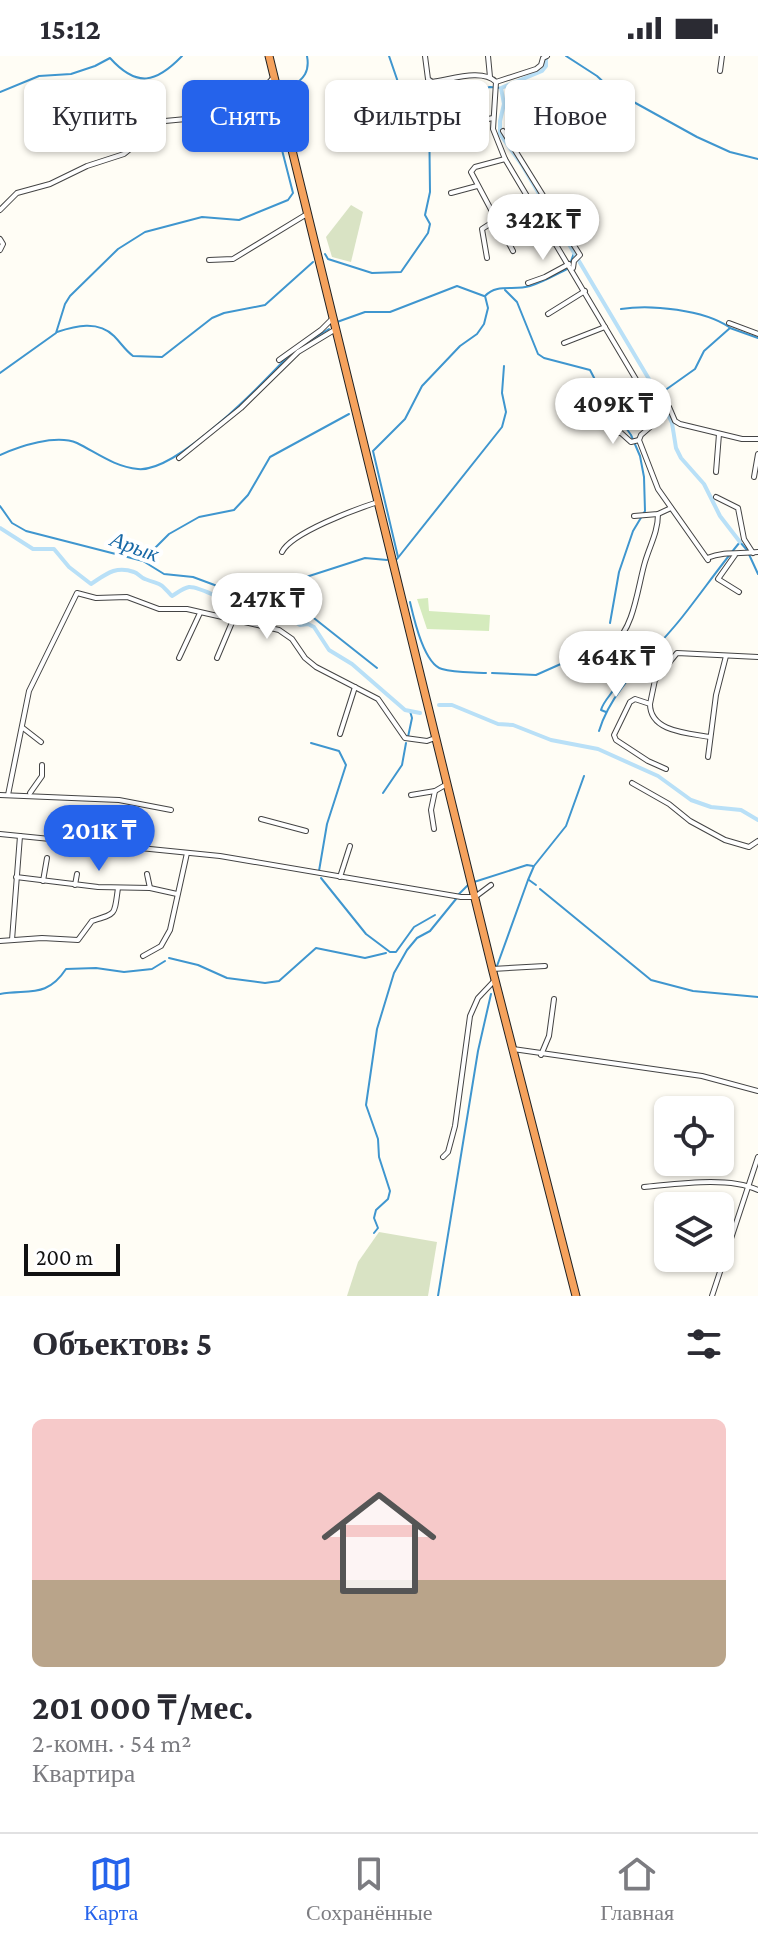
<!DOCTYPE html>
<html lang="ru">
<head>
<meta charset="utf-8">
<style>
	body { margin:0; font-family:"Crimson Pro",serif; background:#f7f7f7; color:#2b2b33; height:100vh; display:flex; flex-direction:column; font-size:30px; white-space:nowrap }
	* { box-sizing:border-box; margin:0 }
	p { font-size:26px; color:#7c7c81 }
	.icon { flex:none; width:44px; height:44px; fill:none; stroke:currentColor; stroke-width:2; stroke-linecap:round; stroke-linejoin:round }
	.map { position:relative; height:1240px; overflow:hidden }
	.sheet { display:flex; flex-direction:column; background:#fff; flex:1 }
	.sheet>* { flex:none }
	.top-card { position:absolute; left:24px; top:24px; width:710px; height:72px; display:flex; gap:16px }
	.fabs { position:absolute; left:654px; top:1040px; display:grid; gap:16px }
	.fabs a { display:grid; place-items:center; width:80px; height:80px; border-radius:12px; background:#fff; box-shadow:0 2px 6px #0004; font-size:40px }
	.scale { position:absolute; left:24px; bottom:20px; width:96px; box-sizing:border-box; padding-left:8px; border:4px solid #111; border-top:0; font-size:22px; line-height:28px; white-space:nowrap; color:#111; -webkit-text-stroke:6px #fff; paint-order:stroke }
	.price { position:absolute; translate:-50% -68px; padding:0 18px; border-radius:28px; background:#fff; color:#222; font-size:26px; line-height:52px; filter:drop-shadow(0 2px 4px #0008) }
	.price::after { content:''; position:absolute; left:50%; top:48px; width:24px; height:18px; margin-left:-12px; background:inherit; clip-path:polygon(0 0,100% 0,50% 100%) }
	.price.selected { background:#2563eb; color:#fff }
	ul { padding:0; list-style:none }
	li { display:grid; align-content:center; gap:16px; height:424px; padding:0 32px }
	li span { display:grid; place-items:center; height:248px; border-radius:12px; color:#555 }
	li>.icon { margin-inline-start:auto }
	span .icon { width:144px; height:144px; fill:#fffc; stroke-width:1 }
	li b { font-size:34px }
	h2 { display:flex; justify-content:space-between; align-items:center; height:96px; padding:0 32px; font-size:34px }
	.chip { padding:0 28px; border-radius:12px; background:#fff; box-shadow:0 2px 6px #0004; font-size:28px; line-height:72px }
	.chip.selected { background:#2563eb; color:#fff }
	.status { display:flex; justify-content:space-between; align-items:center; height:56px; padding:0 40px; background:#fff; direction:ltr }
	.status svg { height:22px; fill:currentColor }
	.menu { display:flex; justify-content:space-around; align-items:center; height:112px; border-top:2px solid #e1e1e2; background:#fff; font-size:22px; color:#7c7c81 }
	.menu a { display:grid; justify-items:center; gap:4px }
	.menu .selected { color:#2563eb }
	.map>svg:first-child { display:block }
	.green { fill:#d5ebbd }
	.cemetery { fill:#d9e3c4 }
	.lines { fill:none; stroke-linecap:round; stroke-linejoin:round }
	.stream { stroke:#3f96cf; stroke-width:2 }
	.canal { stroke:#b9e0f7; stroke-width:4 }
	.minor-casing { stroke:#444; stroke-width:6 }
	.highway-casing { stroke:#222; stroke-width:9 }
	.minor { stroke:#fff; stroke-width:4 }
	.highway { stroke:#f5a25d; stroke-width:7 }
	.labels { text-anchor:middle; stroke-width:8; stroke-linejoin:round; paint-order:stroke }
	.water-label { font-size:22px; font-style:italic; fill:#1768a6; stroke:#fff }
</style>
</head>
<body>
<div class="status"><b>15:12</b><svg viewBox="0 0 49 12"><path d="M0 12V9h3v3zM5 12V6h3v6zM10 12V3h3v9zM15 12V0h3v12zM26 1h20v11H26zM47 4h2v5h-2z"/></svg></div>
<div class="map">
<svg width="758" height="1240" viewBox="0 0 758 1240">
	<rect width="100%" height="100%" fill="#fffdf5"/>
	<path class="green" d="M428 542 429 555 490 559 489 575 427 573 417 543Z"/>
	<g class="cemetery">
		<path d="M351 149 363 156 351 206 332 201 326 181Z"/>
		<path d="M379 1176 437 1186 428 1240H347L358 1206Z"/>
	</g>
	<g class="lines">
		<g class="stream">
			<path d="M389 0 399 29 424 40 434 41 490 31 501 32"/>
			<path d="M566 0 597 20 612 34 697 81 730 96 758 103"/>
			<path d="M0 36 39 20 71 18 95 10 110 2C137 32 156 27 182 0"/>
			<path d="M294 43 291 32C304 22 310 16 307 0"/>
			<path d="M325 198 328 203 372 217 401 216 428 177 430 168 425 159 430 136 429 53 434 41"/>
			<path d="M570 208 574 197"/>
			<path d="M505 234 517 246 538 298 544 302 590 314 603 339 631 379 640 400 644 421 645 455 633 475 619 516 610 567"/>
			<path d="M621 253C651 248 704 254 729 271"/>
			<path d="M337 266 365 256H390L457 230 484 240"/>
			<path d="M57 276C75 270 98 264 114 280 121 287 125 294 133 300L162 301 212 262 224 257 265 249 313 206"/>
			<path d="M303 289 329 273"/>
			<path d="M0 317 56 277 65 248 70 240 118 193 145 176 202 161 239 164 288 144 293 137 282 94"/>
			<path d="M651 328 664 335 695 313 704 295 730 272 758 282"/>
			<path d="M0 399C20 390 56 378 77 387 97 397 115 411 138 413 177 417 264 326 291 297"/>
			<path d="M0 450 12 467 26 475 143 505 164 518 193 521 228 534H234L254 525H282L289 537 310 559 377 612"/>
			<path d="M398 501 373 395 405 363 422 330 460 290 477 278 484 268 488 252 485 240C497 227 514 235 530 230 543 226 555 219 567 213"/>
			<path d="M397 503 502 371 506 356 502 337 504 310"/>
			<path d="M143 504 169 478 199 461 234 454 248 439 270 401 349 358"/>
			<path d="M295 542 298 541 303 522 365 502 387 504"/>
			<path d="M410 546C414 563 424 608 442 613 455 617 472 616 486 617"/>
			<path d="M492 617 536 619 590 595 598 605 619 620C619 633 604 642 601 654L606 656"/>
			<path d="M599 675C612 631 655 596 683 560 702 536 720 510 740 486L747 494 758 518"/>
			<path d="M408 681 412 662 410 655"/>
			<path d="M311 687 339 695 346 709 327 768 319 815"/>
			<path d="M383 737 402 709 406 687"/>
			<path d="M321 822 366 878 390 896H396L414 871 435 859"/>
			<path d="M529 824 536 829"/>
			<path d="M474 826 527 809 533 810"/>
			<path d="M540 833 651 924 693 935 758 941"/>
			<path d="M458 839 468 829"/>
			<path d="M169 902 198 909 227 922 265 927 279 925 316 892 365 902 386 897"/>
			<path d="M497 910 528 824 534 810 566 770 584 720"/>
			<path d="M0 938C29 933 47 942 66 913L96 912 124 916 152 913 165 905"/>
			<path d="M374 1177 378 1172 374 1162 376 1154 388 1143 390 1135 379 1101 378 1083 366 1049 377 973 394 917 407 894 417 882 430 875 456 843"/>
			<path d="M438 1240 478 995 491 938"/>
		</g>
		<g class="canal">
			<path d="M546 0V10L542 15 501 32 504 48 500 65V78L522 109 659 340 672 367 676 392 681 402 704 428 720 460 740 486"/>
			<path d="M0 472 33 493H54L69 511 91 528C105 519 115 509 134 516 138 517 141 522 145 523 163 530 158 525 172 540 177 537 183 532 189 531 200 530 225 546 239 549L252 537 265 536 280 542 281 557 285 560 300 569 308 568 314 571 329 594 352 608 405 654 420 657"/>
			<path d="M439 649H452L498 668 513 669 551 684 598 693 658 720 691 744 711 751 741 754 758 764"/>
		</g>
		<defs>
			<g id="minor">
				<path d="M425 0 428 23 432 26C450 24 482 12 496 26L493 73 505 103 656 357 657 365 641 379 639 384 658 433 708 504"/>
				<path d="M488 0 490 21"/>
				<path d="M720 15 722 0"/>
				<path d="M496 26 536 13 541 9 543 2 547 0"/>
				<path d="M503 75 580 199 574 205 573 212"/>
				<path d="M446 76 468 67 493 62"/>
				<path d="M505 103 475 111 471 116 513 195"/>
				<path d="M451 137 477 130"/>
				<path d="M0 154 17 137 50 128 87 110 124 98 165 65 186 63 215 74H225L273 22"/>
				<path d="M0 183 3 188 0 194"/>
				<path d="M487 202 482 173 496 164"/>
				<path d="M209 204 233 203 307 158"/>
				<path d="M528 227 545 221 569 208"/>
				<path d="M548 258 585 235"/>
				<path d="M729 267 758 278"/>
				<path d="M564 287 605 271"/>
				<path d="M279 304 321 274 333 262"/>
				<path d="M656 357 669 351 675 365 680 368 742 383H758"/>
				<path d="M602 365 610 377H621L631 386 639 384"/>
				<path d="M179 402 241 352 298 296 336 273"/>
				<path d="M716 416 719 378"/>
				<path d="M754 421 758 398"/>
				<path d="M716 441 738 452 744 483 753 497"/>
				<path d="M634 460 658 458 671 452"/>
				<path d="M282 496C291 477 356 453 378 446"/>
				<path d="M735 499 718 523 739 536"/>
				<path d="M707 502C725 495 739 498 758 496"/>
				<path d="M614 587C634 573 638 529 645 506 650 489 658 476 658 458"/>
				<path d="M179 602 200 557"/>
				<path d="M217 602 233 564"/>
				<path d="M650 648 655 624 677 597 758 601"/>
				<path d="M23 672 41 686"/>
				<path d="M340 678 355 631"/>
				<path d="M708 701 716 639 726 600"/>
				<path d="M666 713 648 705 616 684 614 679 630 646 635 643 650 648C650 676 688 677 710 681"/>
				<path d="M632 727 669 748 690 765 725 784 749 791 758 785"/>
				<path d="M30 737 42 720V709"/>
				<path d="M0 739 119 744 171 754"/>
				<path d="M8 739 29 635 77 537 96 542 127 541 159 553H187L279 574 292 583 305 602 316 611 378 643 405 682 427 685 435 682"/>
				<path d="M411 739 435 735 447 728"/>
				<path d="M261 763 306 775"/>
				<path d="M434 773 431 754 435 735"/>
				<path d="M0 778 220 800 461 841H475L491 829"/>
				<path d="M147 818 150 832"/>
				<path d="M16 821 98 831 150 832 177 838"/>
				<path d="M340 821 350 790"/>
				<path d="M43 825 47 802"/>
				<path d="M75 829 77 818"/>
				<path d="M12 884 20 780"/>
				<path d="M0 885 42 882 78 884 92 865C117 857 114 860 118 832"/>
				<path d="M143 900 161 890 170 874 187 797"/>
				<path d="M492 913 545 910"/>
				<path d="M513 993 702 1020 758 1035"/>
				<path d="M541 999 549 980 554 943"/>
				<path d="M443 1101 448 1096 455 1070 470 960 478 942 495 924"/>
				<path d="M644 1131C677 1128 728 1120 758 1134"/>
				<path d="M712 1240 758 1101"/>
			</g>
			<path id="highway" d="M269 0 493 916 576 1240"/>
		</defs>
		<use href="#minor" class="minor-casing"/>
		<use href="#highway" class="highway-casing"/>
		<use href="#minor" class="minor"/>
		<use href="#highway" class="highway"/>
	</g>
	<g class="labels">
		<g class="water-label">
			<text transform="translate(135 490) rotate(20)" y="8">Арык</text>
		</g>
	</g>
</svg>
<div class="fabs">
<a><svg class="icon" aria-label="locate" viewBox="0 0 24 24"><circle cx="12" cy="12" r="6"/><path d="M12 2v4M12 18v4M2 12h4M18 12h4"/></svg></a>
<a><svg class="icon" aria-label="layers" viewBox="0 0 24 24"><path d="M12 4l9 5-9 5-9-5zM3 14l9 5 9-5"/></svg></a>
</div>
<div class="scale">200 m</div>
<b class="price" style="left:543px;top:206px">342K ₸</b>
<b class="price" style="left:613px;top:390px">409K ₸</b>
<b class="price" style="left:267px;top:585px">247K ₸</b>
<b class="price" style="left:616px;top:643px">464K ₸</b>
<b class="price selected" style="left:99px;top:817px">201K ₸</b>
<div class="top-card">
<a class="chip">Купить</a>
<a class="chip selected">Снять</a>
<a class="chip">Фильтры</a>
<a class="chip">Новое</a>
</div>
</div>
<section class="sheet">
<h2>Объектов: 5<svg class="icon" aria-label="filters" viewBox="0 0 24 24"><path d="M4 7h16M4 17h16"/><circle cx="9" cy="7" r="2"/><circle cx="15" cy="17" r="2"/></svg></h2>
<ul>
<li><span style="background:linear-gradient(#f6c9c9 65%,#b9a48a 0)"><svg class="icon" aria-label="home" viewBox="0 0 24 24"><path d="M3 11l9-7 9 7M6 9v11h12V9"/></svg></span><div><b>201 000 ₸/мес.</b><p>2-комн. · 54 m²</p><p>Квартира</p></div></li>
</ul>
</section>
<nav class="menu">
<a class="selected"><svg class="icon" aria-label="map" viewBox="0 0 24 24"><path d="M3 6l6-2 6 2 6-2v14l-6 2-6-2-6 2zM9 4v14M15 6v14"/></svg>Карта</a>
<a><svg class="icon" aria-label="saved" viewBox="0 0 24 24"><path d="M7 4h10v16l-5-4-5 4z"/></svg>Сохранённые</a>
<a><svg class="icon" aria-label="home" viewBox="0 0 24 24"><path d="M3 11l9-7 9 7M6 9v11h12V9"/></svg>Главная</a>
</nav>
</body>
</html>
